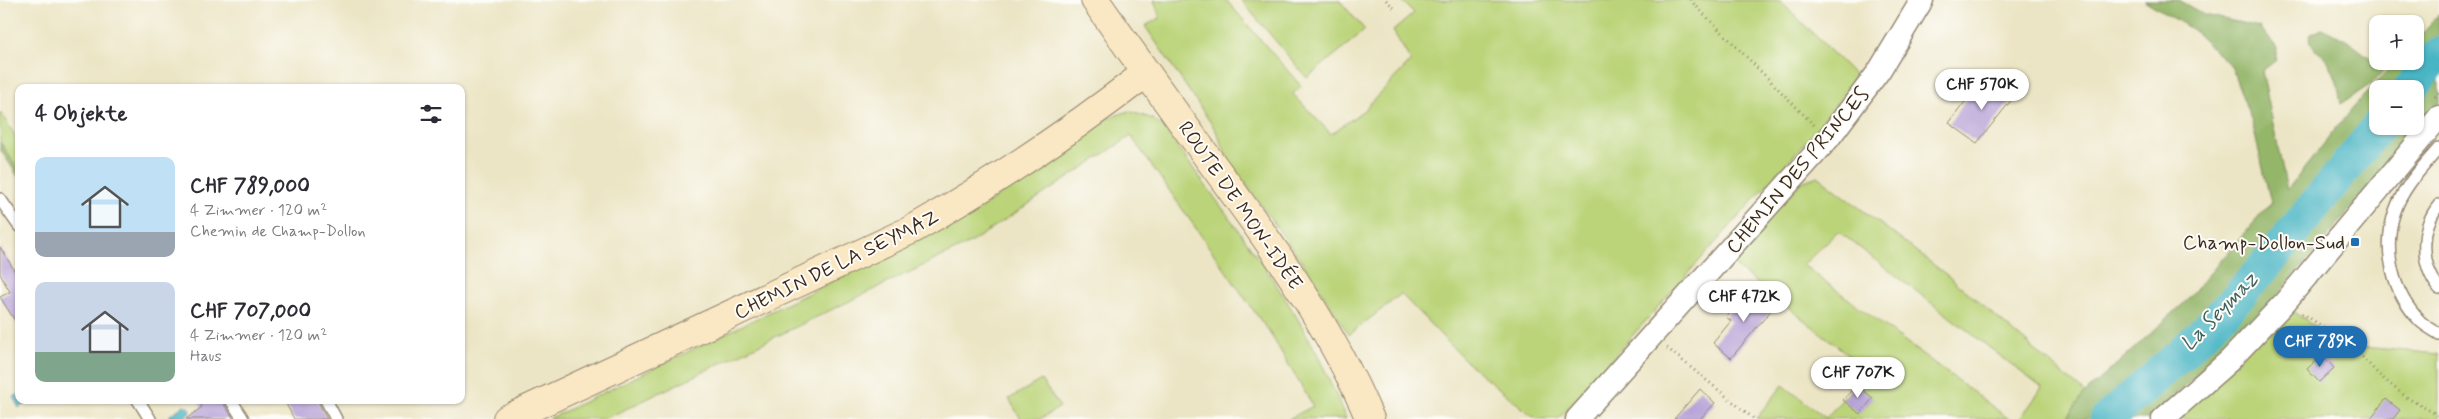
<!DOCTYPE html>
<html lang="de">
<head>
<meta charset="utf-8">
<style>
	body { margin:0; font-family:Mynerve,sans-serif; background:#f7f7f7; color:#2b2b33; height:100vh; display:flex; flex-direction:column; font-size:19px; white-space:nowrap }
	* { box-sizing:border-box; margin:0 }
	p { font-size:16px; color:#7c7c81 }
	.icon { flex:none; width:28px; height:28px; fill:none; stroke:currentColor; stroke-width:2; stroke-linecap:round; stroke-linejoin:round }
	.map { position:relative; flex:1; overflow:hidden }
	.details { position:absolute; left:15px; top:84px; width:450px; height:320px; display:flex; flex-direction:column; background:#fff; border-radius:10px; box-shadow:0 1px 4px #0004 }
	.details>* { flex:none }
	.fabs { position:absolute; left:2369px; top:15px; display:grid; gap:10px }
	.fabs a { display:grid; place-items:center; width:55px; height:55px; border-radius:10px; background:#fff; box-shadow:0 1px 4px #0004; font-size:25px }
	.price { position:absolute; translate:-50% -42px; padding:0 11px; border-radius:18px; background:#fff; color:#222; font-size:16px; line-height:32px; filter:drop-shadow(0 1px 2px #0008) }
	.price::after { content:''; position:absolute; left:50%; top:30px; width:15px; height:11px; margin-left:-8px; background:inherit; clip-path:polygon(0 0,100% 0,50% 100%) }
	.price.selected { background:#1f6fb2; color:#fff }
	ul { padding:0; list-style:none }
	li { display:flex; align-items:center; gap:15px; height:125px; padding:0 20px }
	li span { display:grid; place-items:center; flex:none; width:140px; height:100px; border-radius:10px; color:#555 }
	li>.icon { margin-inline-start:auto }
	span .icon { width:60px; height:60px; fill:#fffc; stroke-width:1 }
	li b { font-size:21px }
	h2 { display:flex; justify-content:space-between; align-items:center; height:60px; padding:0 20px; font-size:21px }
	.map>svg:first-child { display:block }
	.green { fill:#bbd479; stroke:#7b7f4c }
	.forest { fill:#94b669; stroke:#687044; fill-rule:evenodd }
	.water { fill:#48b5c4; stroke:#427071 }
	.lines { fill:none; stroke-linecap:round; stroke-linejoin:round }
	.river { stroke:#48b5c4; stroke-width:34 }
	.building { fill:#b6a1d7 }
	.lane-casing { stroke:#948872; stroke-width:14 }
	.street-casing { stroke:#948872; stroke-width:25 }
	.secondary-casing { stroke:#948872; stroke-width:30 }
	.path { stroke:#948872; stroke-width:3; stroke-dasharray:1 4; stroke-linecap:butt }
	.lane { stroke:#fff; stroke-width:11 }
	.street { stroke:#fff; stroke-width:22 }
	.secondary { stroke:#fae7c3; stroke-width:28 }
	.poi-dot { fill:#1f6fb2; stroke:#fdfcf7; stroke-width:2 }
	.labels { text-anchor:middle; stroke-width:4; stroke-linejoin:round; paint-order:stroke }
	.street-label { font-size:20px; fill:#3b2a1e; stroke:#fdfcf7 }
	.poi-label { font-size:20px; fill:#3b2a1e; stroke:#fdfcf7; text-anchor:end }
	.water-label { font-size:21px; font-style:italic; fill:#406260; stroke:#fdfcf7 }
</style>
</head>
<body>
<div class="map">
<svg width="2439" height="419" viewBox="0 0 2439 419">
	<rect width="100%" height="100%" fill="#fdfcf7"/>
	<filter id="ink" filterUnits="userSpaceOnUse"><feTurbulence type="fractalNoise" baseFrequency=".02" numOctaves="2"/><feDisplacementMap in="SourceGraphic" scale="10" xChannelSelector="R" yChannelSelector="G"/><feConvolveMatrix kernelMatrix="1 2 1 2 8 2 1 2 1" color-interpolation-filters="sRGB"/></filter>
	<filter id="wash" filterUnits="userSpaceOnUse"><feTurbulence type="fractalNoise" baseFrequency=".0096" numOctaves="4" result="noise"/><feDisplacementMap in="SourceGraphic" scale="20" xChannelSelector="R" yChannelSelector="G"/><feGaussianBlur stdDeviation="1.12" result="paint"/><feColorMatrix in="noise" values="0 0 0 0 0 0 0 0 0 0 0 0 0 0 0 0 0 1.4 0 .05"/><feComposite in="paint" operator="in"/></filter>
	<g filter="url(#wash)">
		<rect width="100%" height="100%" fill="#ece5c5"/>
		<g class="green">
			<path d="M1154 0H1226L1301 86 1293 94 1331 134 1364 110 1411 61 1393 31 1414 13 1401 0H1779L1857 77 1808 139 1558 419H1536L1468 363 1401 294 1349 335 1309 272 1230 162 1215 129 1145 26 1160 18Z"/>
			<path d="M1241 0H1339L1365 30 1307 78Z"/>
			<path d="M1129 111 1153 119 1165 130C1209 191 1257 252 1296 316 1316 349 1332 384 1346 419H1289L1313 406 1273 338 1131 136 970 243 605 419H549L976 212 1108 118Z"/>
			<path d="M0 112 19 142V171L0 142Z"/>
			<path d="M1818 176 1952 279 2085 393 2066 419H2020L2042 388 1838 231 1803 265 2009 419H1756L1783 385 1826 418 1868 370 1730 262 1801 182Z"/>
			<path d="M2288 308 2340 345 2439 354V419H2176Z"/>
			<path d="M1041 380 1060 407 1040 419H1021L1009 399Z"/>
		</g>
		<g class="forest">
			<path d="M2144 0H2178L2205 15 2260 27 2277 48 2275 61 2262 71 2287 190 2354 106 2397 61H2415V41L2439 14V103L2274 300 2222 352 2149 419H2066L2085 393 2183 304 2271 203 2252 122 2231 66 2193 30ZM2378 89H2415V126H2378Z"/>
			<path d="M2321 28 2346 40 2385 69 2371 84 2341 104C2339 90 2337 77 2330 65 2323 53 2307 50 2311 33Z"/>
			<path d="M0 142 19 171V178L0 149Z"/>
		</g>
		<g class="water">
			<path d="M19 394V400H33L19 408 13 397Z"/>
			<path d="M184 405 191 409 189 414 182 419H171L169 416Z"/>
		</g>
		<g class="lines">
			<g class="river">
				<path d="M2410 89 2439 54"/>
				<path d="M2107 419 2180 355 2225 311 2266 265 2379 126"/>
			</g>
		</g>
		<g id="blocks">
			<g class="building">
				<path d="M1999 79 2017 93 1977 143 1949 123 1974 90 1985 97Z"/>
				<path d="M0 247 19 278V327L0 297 10 292 0 274Z"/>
				<path d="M1767 292 1779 301 1731 358 1713 343 1731 321 1726 317 1744 295 1756 305Z"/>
				<path d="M2322 355 2334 368 2319 382 2307 369Z"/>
				<path d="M1851 359 1866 371 1857 382 1842 370Z"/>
				<path d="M1856 385 1873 398 1860 414 1843 400Z"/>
				<path d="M1700 389 1715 403 1700 419H1674Z"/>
				<path d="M2386 399 2400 410 2393 419H2370Z"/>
				<path d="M198 400H221L234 419H186L202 407Z"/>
				<path d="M284 400H317L327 419H294Z"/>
			</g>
		</g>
	</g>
	<g filter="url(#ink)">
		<use href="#blocks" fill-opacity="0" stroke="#948872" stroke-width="1"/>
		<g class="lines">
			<defs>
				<g id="lane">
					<path d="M2439 148C2423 167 2403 187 2395 211 2382 249 2392 292 2420 321 2425 326 2433 330 2439 334"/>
					<path d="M0 199 19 226"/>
					<path d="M2439 205C2420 228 2420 264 2439 288"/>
					<path d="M138 400 150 419"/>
					<path d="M231 400 243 419"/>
					<path d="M326 400 336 419"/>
				</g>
				<g id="street">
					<path d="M1577 419 1828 139 1879 71 1922 0"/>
					<path d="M2163 419 2229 361 2285 302 2439 117"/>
				</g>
				<g id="secondary">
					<path d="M1095 0C1132 53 1170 106 1208 158 1269 241 1329 323 1370 419"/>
					<path d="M507 419 913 229C994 183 1072 130 1146 73"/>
				</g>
			</defs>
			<use href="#lane" class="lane-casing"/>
			<use href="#street" class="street-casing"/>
			<use href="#secondary" class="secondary-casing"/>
			<g class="path">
				<path d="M1386 0 1394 8"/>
				<path d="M1690 0 1815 126"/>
				<path d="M2435 97 2439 92"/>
				<path d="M2302 313 2353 347 2379 375 2406 397 2439 416"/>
				<path d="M1667 348 1754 419"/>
			</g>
			<use href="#lane" class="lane"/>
			<use href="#street" class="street"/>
			<use href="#secondary" class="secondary"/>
		</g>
	</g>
	<rect class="poi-dot" x="2350" y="237" width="10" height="10" rx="2.5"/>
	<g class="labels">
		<g class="street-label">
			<text transform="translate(1797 170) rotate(-50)" y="7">CHEMIN DES PRINCES</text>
			<text transform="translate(1241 205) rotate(55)" y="7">ROUTE DE MON-IDÉE</text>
			<text transform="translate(836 264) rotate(-26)" y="7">CHEMIN DE LA SEYMAZ</text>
		</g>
		<g class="poi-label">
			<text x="2345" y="249">Champ-Dollon-Sud</text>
		</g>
		<g class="water-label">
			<text transform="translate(2219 311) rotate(-46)" y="7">La Seymaz</text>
		</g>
	</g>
</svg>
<div class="fabs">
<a>+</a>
<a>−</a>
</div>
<b class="price" style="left:1982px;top:111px">CHF 570K</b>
<b class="price" style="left:1744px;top:323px">CHF 472K</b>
<b class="price selected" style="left:2320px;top:368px">CHF 789K</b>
<b class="price" style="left:1858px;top:399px">CHF 707K</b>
<section class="details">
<h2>4 Objekte<svg class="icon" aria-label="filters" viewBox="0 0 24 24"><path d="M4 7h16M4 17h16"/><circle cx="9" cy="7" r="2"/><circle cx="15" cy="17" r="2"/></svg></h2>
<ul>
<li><span style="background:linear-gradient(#bfe0f5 75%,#9aa5b1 0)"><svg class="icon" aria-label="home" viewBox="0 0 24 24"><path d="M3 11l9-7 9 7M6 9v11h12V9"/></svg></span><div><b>CHF 789,000</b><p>4 Zimmer · 120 m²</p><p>Chemin de Champ-Dollon</p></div></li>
<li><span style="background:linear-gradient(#c9d6e8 70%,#7fa58c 0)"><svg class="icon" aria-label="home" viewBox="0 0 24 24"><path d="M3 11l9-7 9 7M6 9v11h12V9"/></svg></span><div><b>CHF 707,000</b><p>4 Zimmer · 120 m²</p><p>Haus</p></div></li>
</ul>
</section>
</div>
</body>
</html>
